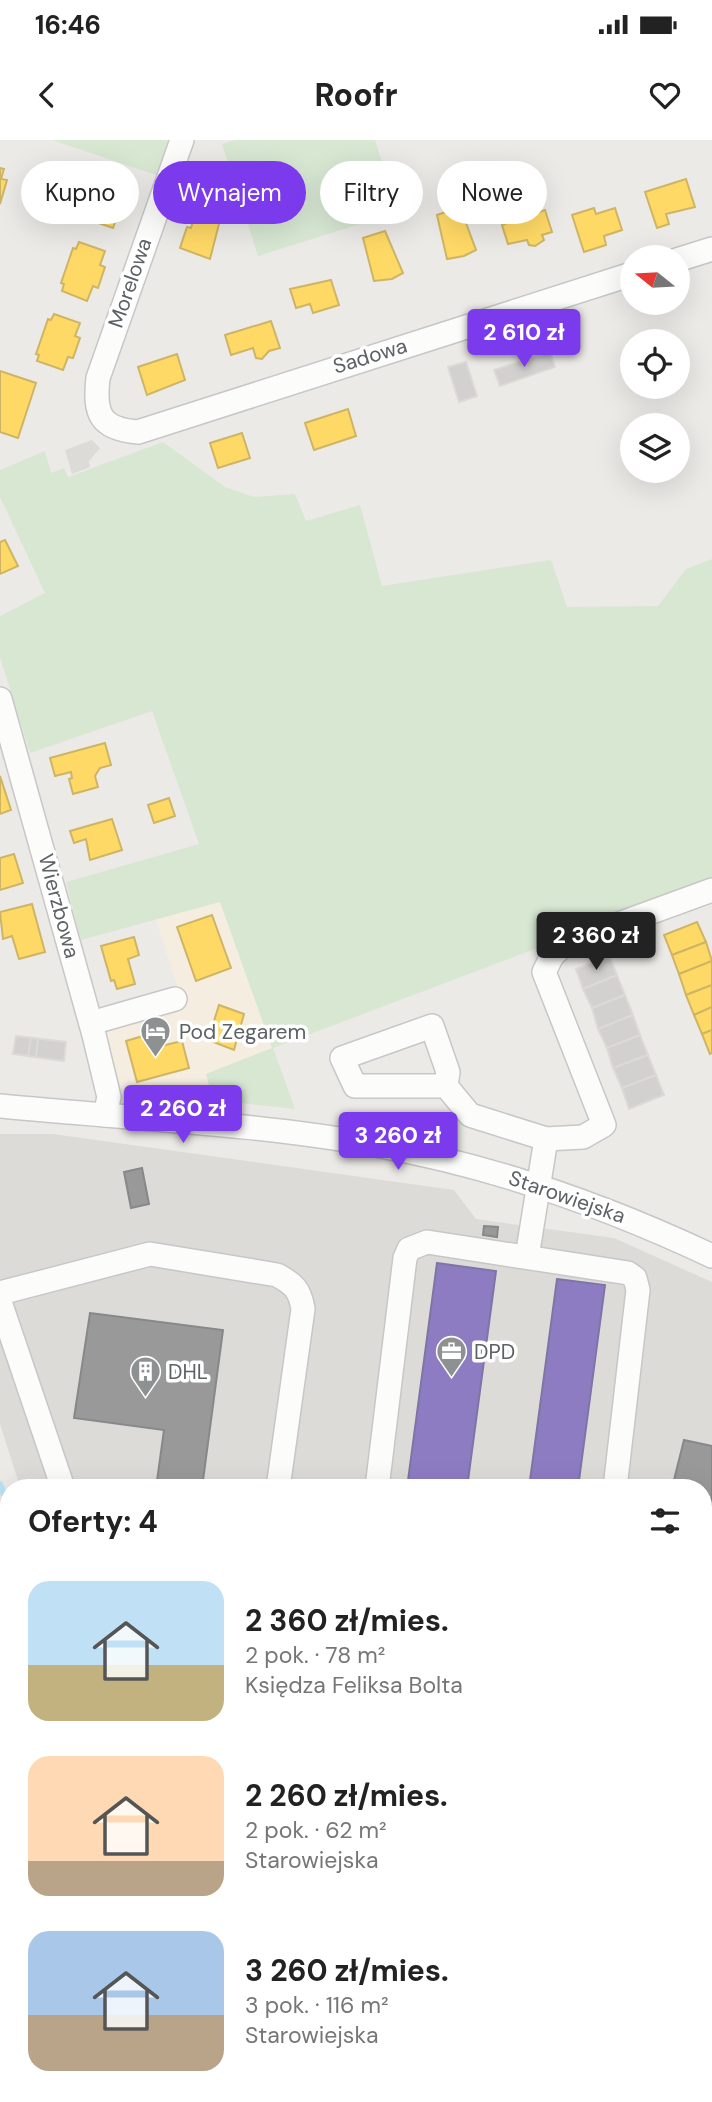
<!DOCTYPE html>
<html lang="pl">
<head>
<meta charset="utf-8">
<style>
	body { margin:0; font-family:"DM Sans",sans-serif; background:#f2f2f2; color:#222; height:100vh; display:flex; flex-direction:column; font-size:26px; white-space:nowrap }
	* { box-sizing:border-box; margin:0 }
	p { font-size:23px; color:#767676 }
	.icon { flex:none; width:38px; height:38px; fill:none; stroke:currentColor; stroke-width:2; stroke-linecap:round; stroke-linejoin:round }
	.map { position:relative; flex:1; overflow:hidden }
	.details { position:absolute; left:0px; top:1339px; width:712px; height:625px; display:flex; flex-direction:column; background:#fff; border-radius:28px 28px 0 0; box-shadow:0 7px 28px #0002 }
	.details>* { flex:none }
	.banner { position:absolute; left:21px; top:21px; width:670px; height:63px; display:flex; gap:14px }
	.needle { width:46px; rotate:288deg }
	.fabs { position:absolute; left:620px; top:105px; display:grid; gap:14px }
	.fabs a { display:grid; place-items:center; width:70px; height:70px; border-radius:50%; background:#fff; box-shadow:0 7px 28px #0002; font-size:35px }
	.price { position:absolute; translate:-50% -60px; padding:0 16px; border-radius:7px; background:#7c3aed; color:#fff; font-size:23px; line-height:46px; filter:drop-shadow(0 2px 4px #0008) }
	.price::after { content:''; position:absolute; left:50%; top:42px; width:21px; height:16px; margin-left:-10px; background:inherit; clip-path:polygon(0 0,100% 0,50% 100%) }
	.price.selected { background:#222; color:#fff }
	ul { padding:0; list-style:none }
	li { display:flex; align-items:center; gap:21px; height:175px; padding:0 28px }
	li span { display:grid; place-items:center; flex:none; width:196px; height:140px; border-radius:21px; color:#555 }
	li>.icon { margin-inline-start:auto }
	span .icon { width:84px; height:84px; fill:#fffc; stroke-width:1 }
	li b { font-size:30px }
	h2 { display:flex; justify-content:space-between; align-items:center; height:84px; padding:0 28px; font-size:30px }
	.chip { padding:0 24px; border-radius:32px; background:#fff; box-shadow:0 7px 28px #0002; font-size:24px; line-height:63px }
	.chip.selected { background:#7c3aed; color:#fff }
	.status { display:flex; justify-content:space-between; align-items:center; height:49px; padding:0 35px; background:#fff; direction:ltr }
	.status svg { height:19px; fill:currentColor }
	header { display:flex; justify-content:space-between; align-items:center; height:91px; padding:0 28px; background:#fff; font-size:32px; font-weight:700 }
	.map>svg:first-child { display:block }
	.commercial { fill:#f5eee0 }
	.industrial { fill:#dddbd8 }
	.green { fill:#d7e7d2 }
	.homes { fill:#ffd966; stroke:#ceb565; stroke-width:2 }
	.shops { fill:#e06666; stroke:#b86465; stroke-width:2 }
	.offices { fill:#8e7cc3; stroke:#7f74a6; stroke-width:2 }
	.industry { fill:#999; stroke:#878889; stroke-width:2 }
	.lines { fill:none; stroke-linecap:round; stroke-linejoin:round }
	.stream { stroke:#bce2f5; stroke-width:6 }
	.building { fill:#d2d1cf; stroke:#dcd9d6; stroke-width:2 }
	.minor-casing { stroke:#c8c7c7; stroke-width:26 }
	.minor { stroke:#fcfcfb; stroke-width:23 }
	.labels { text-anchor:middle; stroke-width:7; stroke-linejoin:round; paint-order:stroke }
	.street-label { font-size:21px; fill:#5c6164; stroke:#fff }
	.poi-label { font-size:21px; fill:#5c6164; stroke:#fff; text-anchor:start }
</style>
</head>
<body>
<div class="status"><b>16:46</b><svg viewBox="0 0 49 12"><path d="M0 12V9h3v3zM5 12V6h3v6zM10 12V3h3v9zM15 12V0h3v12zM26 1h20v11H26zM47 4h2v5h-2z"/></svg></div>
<header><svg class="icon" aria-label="back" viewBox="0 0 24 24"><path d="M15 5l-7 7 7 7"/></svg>Roofr<svg class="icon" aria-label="heart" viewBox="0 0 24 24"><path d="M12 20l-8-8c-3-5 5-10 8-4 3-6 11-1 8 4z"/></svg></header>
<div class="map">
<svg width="712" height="1962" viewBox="0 0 712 1962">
	<rect width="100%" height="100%" fill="#eceae6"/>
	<g class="commercial">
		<path d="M220 761 273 909 206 934 213 960 122 950 101 874 179 852 156 779Z"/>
		<path d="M9 1826V1955H130L129 1962H0V1874Z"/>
	</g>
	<g class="industrial">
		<path d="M92 300 100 308 89 321 90 327 72 334 65 310Z"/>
		<path d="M0 994H53L454 1050 476 1079 614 1098 712 1142V1541L704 1549V1348L20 1347 0 1284Z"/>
		<path d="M712 1635V1962H682V1955H704V1644Z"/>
	</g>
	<g class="green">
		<path d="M52 0H168L156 35Z"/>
		<path d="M235 0H375L398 72 258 116 222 4Z"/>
		<path d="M163 302 225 347 254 357 295 354 306 381 360 365 382 446 551 420 567 467 658 466 686 429 712 419V742L273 908 295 969 213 960 206 934 272 908 220 762 81 800 66 742 199 704 152 571 30 613 0 517V476L45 453 0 357V330L45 311 51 333 64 328 68 337Z"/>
	</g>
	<g class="homes">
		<path d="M0 28 4 29 1 39 7 40 0 64Z"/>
		<path d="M104 29 130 38 125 53 130 55 123 76 118 74 113 88 87 79 89 72 86 71 98 36 102 37Z"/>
		<path d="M686 39 695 67 666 74 669 84 657 88 645 52Z"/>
		<path d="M201 50 230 60 223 81 220 80 210 119 180 108 187 87 191 88Z"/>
		<path d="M460 67 476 110 464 116 447 119 437 75Z"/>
		<path d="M534 68 536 73 545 70 552 92 542 95 544 100 535 106 529 105 527 100 508 104 502 85 520 78 519 73Z"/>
		<path d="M594 68 596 74 615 68 622 90 604 96 606 105 584 112 572 75Z"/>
		<path d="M385 91 403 133 392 139 374 141 363 98Z"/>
		<path d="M79 102 105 111 100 125 105 127 98 148 93 146 87 161 62 151 64 144 61 143 73 108 76 109Z"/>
		<path d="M331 140 339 165 313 173 310 164 296 168 290 149Z"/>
		<path d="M54 174 80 183 75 196 80 198 73 218 68 217 63 230 37 221 39 215 36 214 48 179 51 180Z"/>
		<path d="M271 181 280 208 269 211 262 219 256 218 253 208 231 215 225 195Z"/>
		<path d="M177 214 185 240 147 255 138 227Z"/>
		<path d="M0 231 36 243 18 298 0 292Z"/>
		<path d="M348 269 356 296 314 310 305 283Z"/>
		<path d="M242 293 250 318 218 328 210 303Z"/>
		<path d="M5 400 18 426 0 434V402Z"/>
		<path d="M105 603 111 625 100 628 95 636 98 647 73 654 69 639 72 638 71 632 55 636 50 618Z"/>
		<path d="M0 636 11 670 0 674Z"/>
		<path d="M169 658 175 676 154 683 148 665Z"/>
		<path d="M112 679 122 710 90 720 86 699 74 703 70 691Z"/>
		<path d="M14 714 23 743 0 750V718Z"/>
		<path d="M32 764 45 812 19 819 12 796 3 799 0 772Z"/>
		<path d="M212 775 231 828 196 841 177 787Z"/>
		<path d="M697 782 706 802 672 815 664 795Z"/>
		<path d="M134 797 139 815 128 819 135 844 117 849 114 840 111 841 101 806Z"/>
		<path d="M706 802 712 821 679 834 672 815Z"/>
		<path d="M712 821V845L686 855 679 834Z"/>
		<path d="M712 845V867L694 875 686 855Z"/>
		<path d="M219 865 244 874 234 910 208 900Z"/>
		<path d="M712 867V890L702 894 694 875Z"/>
		<path d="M712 890V913L710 914 702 894Z"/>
		<path d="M153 893 157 907 182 901 189 928 137 942 126 901Z"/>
	</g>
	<path class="shops" d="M710 1690H712V1904H705Z"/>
	<g class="offices">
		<path d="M437 1123 496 1131 467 1348H407Z"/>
		<path d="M557 1139 605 1145 578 1348H529Z"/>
	</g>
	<g class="industry">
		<path d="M142 1028 149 1064 131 1068 124 1032Z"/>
		<path d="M484 1086 498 1087 497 1097 483 1095Z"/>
		<path d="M90 1173 223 1190 202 1348H156L164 1290 74 1278Z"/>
		<path d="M684 1300 712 1306V1405L704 1397V1348H672Z"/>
	</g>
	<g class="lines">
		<g class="stream">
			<path d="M0 1344 9 1369"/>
			<path d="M0 1547 4 1521 9 1518"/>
			<path d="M0 1611 5 1683 0 1791"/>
		</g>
	</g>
	<g class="building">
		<path d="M550 212 555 227 500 246 494 230Z"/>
		<path d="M466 222 477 256 459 262 448 227Z"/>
		<path d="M609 816 617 835 583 849 576 829Z"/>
		<path d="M617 835 625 855 592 868 583 849Z"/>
		<path d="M625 855 633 875 598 889 592 868Z"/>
		<path d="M633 875 640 895 607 908 598 889Z"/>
		<path d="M640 895 648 915 613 928 607 908Z"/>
		<path d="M16 896 66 902 64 921 13 914Z"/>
		<path d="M31 898 38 899 36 917 28 916Z"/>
		<path d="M648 915 656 935 622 948 613 928Z"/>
		<path d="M656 935 664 955 629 969 622 948Z"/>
	</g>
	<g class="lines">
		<defs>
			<g id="minor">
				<path d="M182 0 98 238C94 274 100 289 138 292L632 134"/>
				<path d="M677 120 712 109"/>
				<path d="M0 559 94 895 109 957 105 975"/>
				<path d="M91 883 175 859"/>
				<path d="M446 946 448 932 432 886 342 918 355 946H446L470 975 546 999 583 997 604 985 544 832 552 816 564 804 712 750"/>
				<path d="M0 966C122 978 255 983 375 1005 493 1026 604 1065 712 1116"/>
				<path d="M527 1117 546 999"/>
				<path d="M0 1153 150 1114 277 1135C294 1144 300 1150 303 1169L278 1348"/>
				<path d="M0 1162 63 1348"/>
				<path d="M377 1348 405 1118 409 1109 427 1102 628 1133 635 1138 638 1150 615 1348"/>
				<path d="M704 1544 712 1552"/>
				<path d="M704 1608 712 1599"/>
				<path d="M634 1962 638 1955"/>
			</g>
		</defs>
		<use href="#minor" class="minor-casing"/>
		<use href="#minor" class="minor"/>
	</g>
	<defs>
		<symbol id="hotel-pin" viewBox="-11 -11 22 30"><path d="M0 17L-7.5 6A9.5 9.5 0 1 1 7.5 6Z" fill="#8e9192" stroke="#fff"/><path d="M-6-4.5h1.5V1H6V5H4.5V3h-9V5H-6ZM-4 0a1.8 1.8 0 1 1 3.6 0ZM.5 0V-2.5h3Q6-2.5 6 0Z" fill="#fff"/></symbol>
		<symbol id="office-pin" viewBox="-11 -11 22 30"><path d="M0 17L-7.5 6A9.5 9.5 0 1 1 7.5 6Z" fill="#8e9192" stroke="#fff"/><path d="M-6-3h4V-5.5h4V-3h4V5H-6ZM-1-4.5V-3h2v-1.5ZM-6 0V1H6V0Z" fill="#fff"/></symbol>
		<symbol id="building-pin" viewBox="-11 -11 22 30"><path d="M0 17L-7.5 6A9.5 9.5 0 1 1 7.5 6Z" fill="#8e9192" stroke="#fff"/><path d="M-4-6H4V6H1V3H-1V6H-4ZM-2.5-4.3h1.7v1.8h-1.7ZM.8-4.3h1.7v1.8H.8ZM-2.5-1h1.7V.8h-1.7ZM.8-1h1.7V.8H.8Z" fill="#fff"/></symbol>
	</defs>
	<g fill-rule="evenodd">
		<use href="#hotel-pin" x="138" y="874" width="35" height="47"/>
		<use href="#office-pin" x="434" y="1194" width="35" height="47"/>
		<use href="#building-pin" x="128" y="1214" width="35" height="47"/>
	</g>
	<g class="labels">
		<g class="street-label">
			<text transform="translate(130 143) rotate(-71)" y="7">Morelowa</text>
			<text transform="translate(370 216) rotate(-17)" y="7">Sadowa</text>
			<text transform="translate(59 766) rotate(75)" y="7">Wierzbowa</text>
			<text transform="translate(567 1057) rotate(19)" y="7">Starowiejska</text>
		</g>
		<g class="poi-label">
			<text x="179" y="899">Pod Zegarem</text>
			<text x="474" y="1219">DPD</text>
			<text x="168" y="1239">DHL</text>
		</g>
	</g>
</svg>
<div class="fabs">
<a><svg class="needle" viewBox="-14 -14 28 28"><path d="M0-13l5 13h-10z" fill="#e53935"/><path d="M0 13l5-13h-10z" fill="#767676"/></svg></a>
<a><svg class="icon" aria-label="locate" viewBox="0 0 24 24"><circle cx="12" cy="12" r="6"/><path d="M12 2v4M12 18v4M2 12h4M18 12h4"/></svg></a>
<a><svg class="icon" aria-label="layers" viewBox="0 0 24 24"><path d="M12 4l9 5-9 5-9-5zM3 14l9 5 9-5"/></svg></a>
</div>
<b class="price" style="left:524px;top:229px">2 610 zł</b>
<b class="price selected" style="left:596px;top:832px">2 360 zł</b>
<b class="price" style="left:183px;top:1005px">2 260 zł</b>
<b class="price" style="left:398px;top:1032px">3 260 zł</b>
<div class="banner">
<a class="chip">Kupno</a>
<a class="chip selected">Wynajem</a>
<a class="chip">Filtry</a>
<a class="chip">Nowe</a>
</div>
<section class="details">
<h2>Oferty: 4<svg class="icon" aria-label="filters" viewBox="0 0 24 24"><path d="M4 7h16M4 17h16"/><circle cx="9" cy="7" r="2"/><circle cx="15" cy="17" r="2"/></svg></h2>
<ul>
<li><span style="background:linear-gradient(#bfe0f5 60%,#c2b280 0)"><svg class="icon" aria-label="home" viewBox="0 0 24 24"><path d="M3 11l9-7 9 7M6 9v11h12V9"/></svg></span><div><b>2 360 zł/mies.</b><p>2 pok. · 78 m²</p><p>Księdza Feliksa Bolta</p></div></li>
<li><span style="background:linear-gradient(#ffd9b3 75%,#b9a48a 0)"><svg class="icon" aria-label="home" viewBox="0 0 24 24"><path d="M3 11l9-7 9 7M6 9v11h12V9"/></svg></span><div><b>2 260 zł/mies.</b><p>2 pok. · 62 m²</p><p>Starowiejska</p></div></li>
<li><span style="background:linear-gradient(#a9c7e8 60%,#b9a48a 0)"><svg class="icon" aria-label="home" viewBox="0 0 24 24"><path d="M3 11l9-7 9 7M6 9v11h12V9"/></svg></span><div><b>3 260 zł/mies.</b><p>3 pok. · 116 m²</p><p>Starowiejska</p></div></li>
</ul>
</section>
</div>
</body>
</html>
